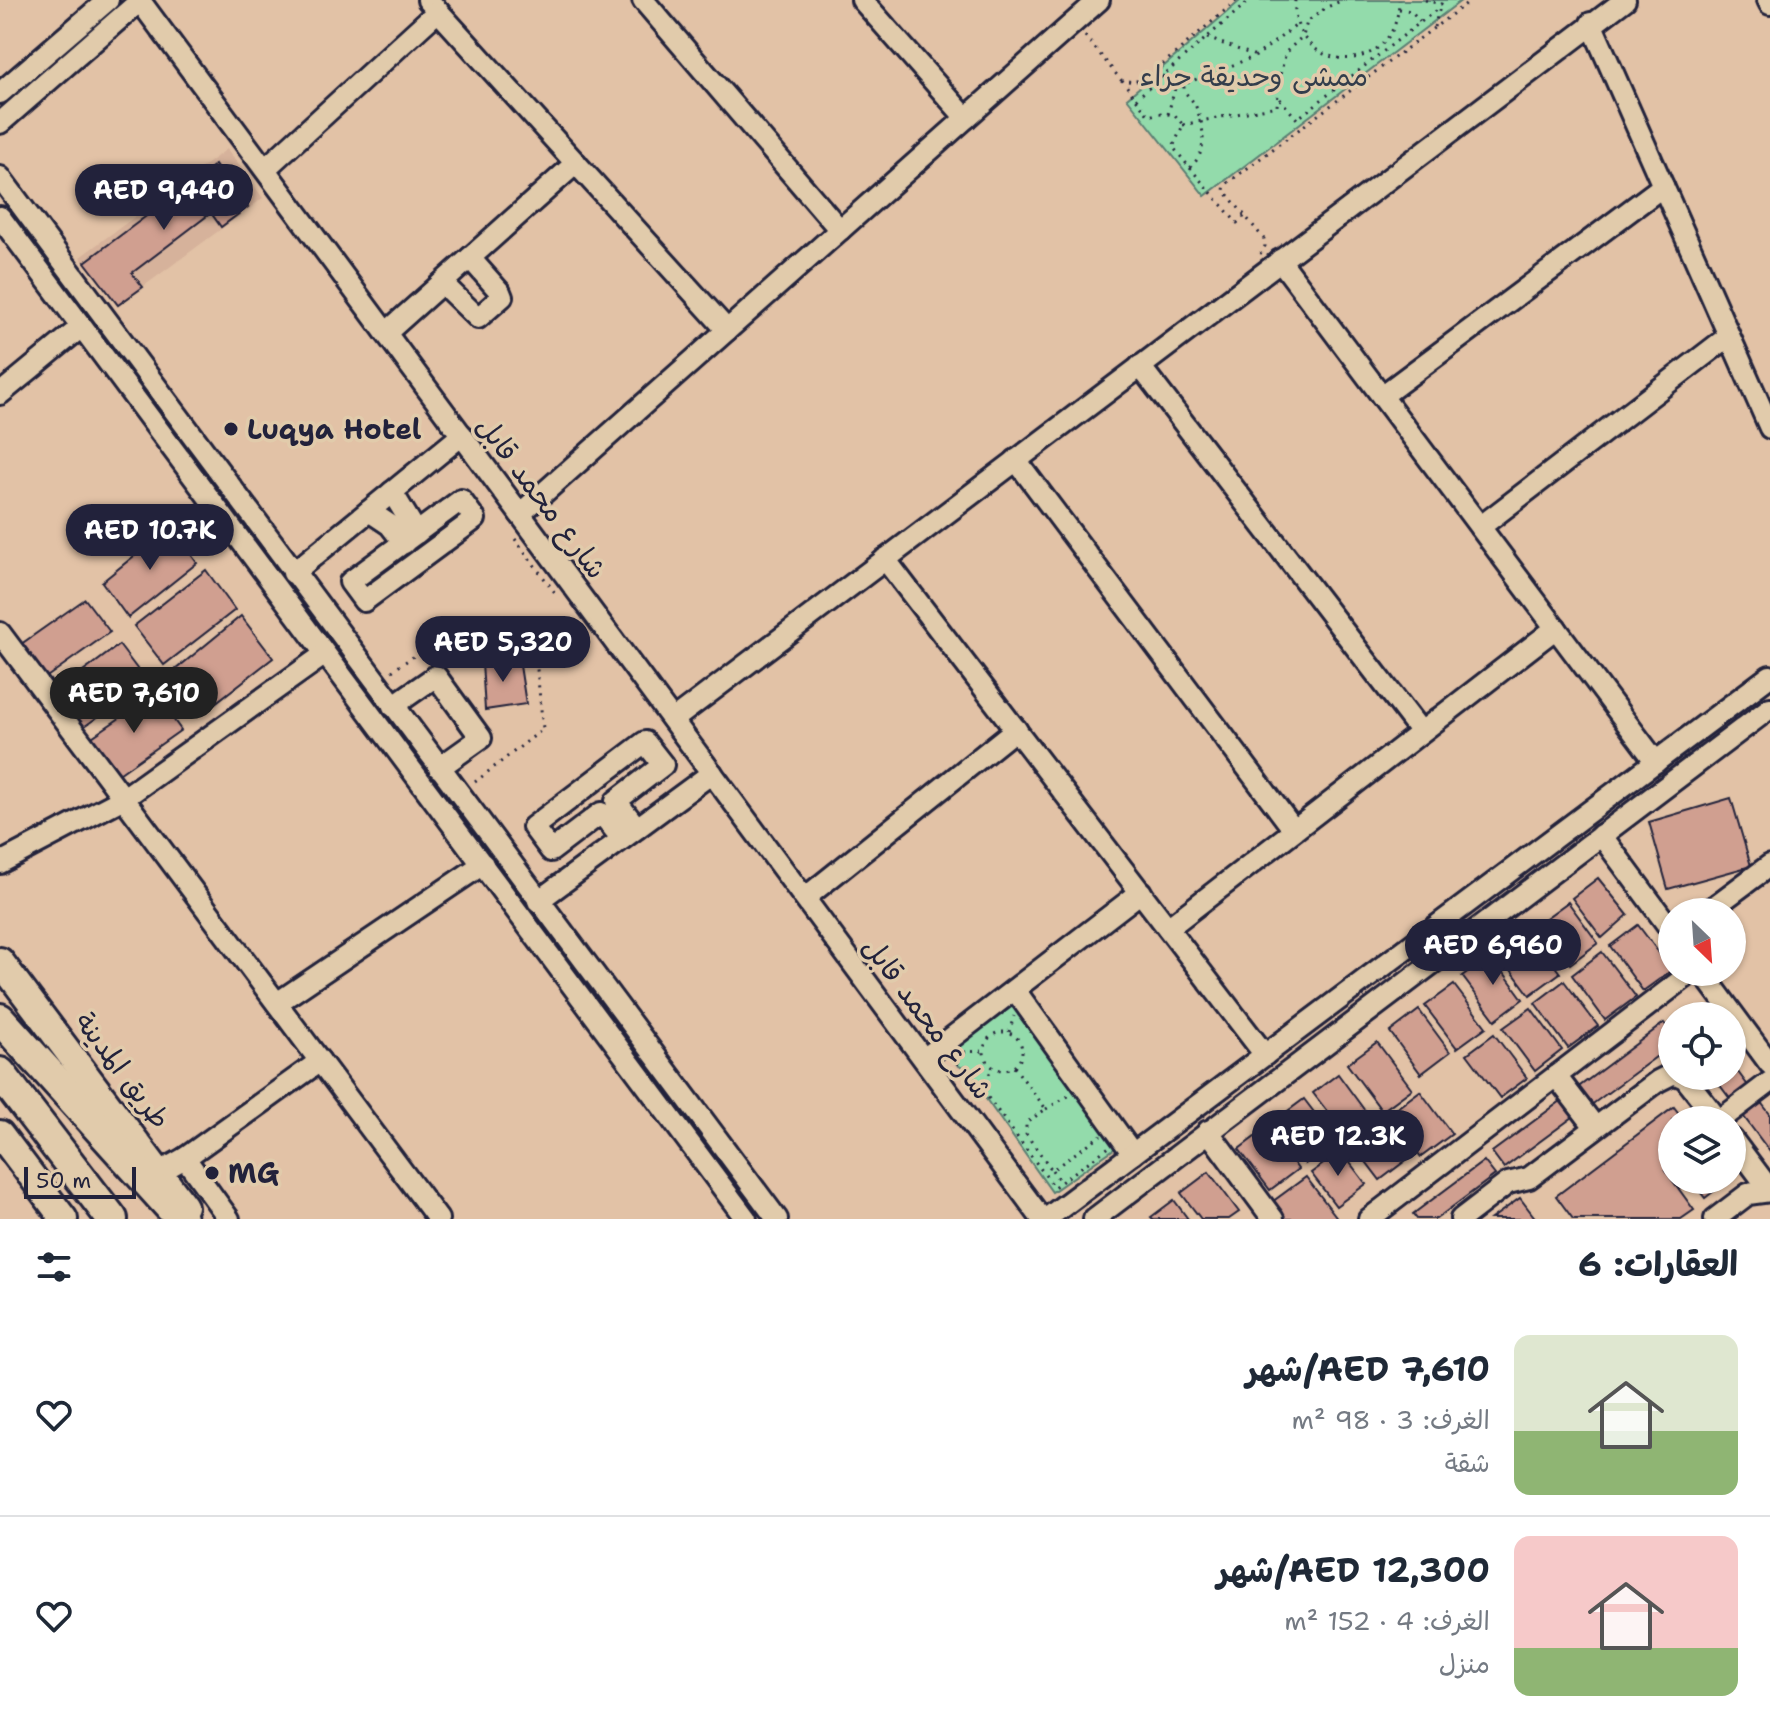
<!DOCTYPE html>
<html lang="ar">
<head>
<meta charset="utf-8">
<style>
	body { margin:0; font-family:"Shantell Sans","Playpen Sans Arabic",sans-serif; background:#f2f2f3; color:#1f2937; direction:rtl; height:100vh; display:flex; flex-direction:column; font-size:30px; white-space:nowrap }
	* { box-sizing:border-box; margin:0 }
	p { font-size:26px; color:#747a83 }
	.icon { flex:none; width:44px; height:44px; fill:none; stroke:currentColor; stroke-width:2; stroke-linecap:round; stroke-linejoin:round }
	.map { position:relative; height:1219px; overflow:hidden; direction:ltr }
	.drawer { display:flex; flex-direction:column; background:#fff; flex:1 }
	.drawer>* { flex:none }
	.needle { width:52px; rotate:155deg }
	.buttons { position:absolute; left:1658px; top:898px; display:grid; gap:16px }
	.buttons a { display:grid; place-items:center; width:88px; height:88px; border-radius:50%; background:#fff; box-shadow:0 2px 6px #0004; font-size:40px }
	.scale { position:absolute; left:24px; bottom:20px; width:112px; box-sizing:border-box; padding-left:8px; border:4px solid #22223b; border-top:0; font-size:22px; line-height:28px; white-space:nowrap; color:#22223b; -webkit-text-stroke:6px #e1cbab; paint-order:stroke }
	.price { position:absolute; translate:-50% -68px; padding:0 18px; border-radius:28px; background:#22223b; color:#fff; font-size:26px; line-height:52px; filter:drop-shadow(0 2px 4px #0008) }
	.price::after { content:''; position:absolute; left:50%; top:48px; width:24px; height:18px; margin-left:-12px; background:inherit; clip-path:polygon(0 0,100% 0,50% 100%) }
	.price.on { background:#222; color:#fff }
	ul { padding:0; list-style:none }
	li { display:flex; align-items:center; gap:24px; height:200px; padding:0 32px }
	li+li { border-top:2px solid #e0e1e3 }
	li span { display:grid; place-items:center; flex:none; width:224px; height:160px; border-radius:16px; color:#555 }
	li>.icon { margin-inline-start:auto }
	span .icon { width:96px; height:96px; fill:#fffc; stroke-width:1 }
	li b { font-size:34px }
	h2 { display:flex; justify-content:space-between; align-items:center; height:96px; padding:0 32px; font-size:34px }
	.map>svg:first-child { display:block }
	.built { fill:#d6b29b }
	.green { fill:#93dbab; stroke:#5a7e73; stroke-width:2 }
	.building { fill:#d09f90; stroke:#22223b; stroke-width:2 }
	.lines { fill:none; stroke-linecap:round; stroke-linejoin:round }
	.minor-casing { stroke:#22223b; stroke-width:26 }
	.major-casing { stroke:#22223b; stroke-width:32 }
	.highway-casing { stroke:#22223b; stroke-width:36 }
	.path { stroke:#22223b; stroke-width:3; stroke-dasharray:2 6; stroke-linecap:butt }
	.minor { stroke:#e1cbab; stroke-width:20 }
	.major { stroke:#e1cbab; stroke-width:26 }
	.highway { stroke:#e1cbab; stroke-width:30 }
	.poi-dot { fill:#22223b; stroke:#e1cbab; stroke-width:3 }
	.labels { text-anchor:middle; stroke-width:7; stroke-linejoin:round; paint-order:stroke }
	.park-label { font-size:28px; fill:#333e4c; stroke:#e1cbab }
	.poi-label { font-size:28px; font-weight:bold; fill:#22223b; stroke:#e1cbab; text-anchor:start }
	.street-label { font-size:28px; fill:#22223b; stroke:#e1cbab }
</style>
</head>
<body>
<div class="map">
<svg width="1770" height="1219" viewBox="0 0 1770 1219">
	<rect width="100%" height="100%" fill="#e2c2a6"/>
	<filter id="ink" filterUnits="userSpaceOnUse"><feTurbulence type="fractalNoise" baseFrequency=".0125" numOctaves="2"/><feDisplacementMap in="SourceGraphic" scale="16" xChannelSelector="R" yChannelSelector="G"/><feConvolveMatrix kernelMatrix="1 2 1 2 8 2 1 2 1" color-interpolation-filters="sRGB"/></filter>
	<g filter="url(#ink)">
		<path class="built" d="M227 149 263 198 117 306 80 257Z"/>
		<g class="green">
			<path d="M1241 0H1462L1205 196 1127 98Z"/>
			<path d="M1015 1002 1118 1146 1052 1192 964 1068C953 1065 951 1057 952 1047Z"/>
		</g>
		<g class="building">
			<path d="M215 165 224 178 229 174 241 191 238 193 248 207 221 227 211 213 132 273 143 287 118 305 85 262 157 208 162 214 193 191 189 185Z"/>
			<path d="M171 526 197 563 128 618 102 582Z"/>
			<path d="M206 570 235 610 164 665 134 626Z"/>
			<path d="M85 599 110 632 44 679 17 647Z"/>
			<path d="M241 616 273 658 201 714 169 675Z"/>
			<path d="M119 645 147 682 78 731 51 696Z"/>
			<path d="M519 659 526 704 485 710 482 663Z"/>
			<path d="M155 694 181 730 116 776 86 741Z"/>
			<path d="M1731 798 1751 866 1668 889 1649 822Z"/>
			<path d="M1598 878 1628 915 1602 938 1572 898Z"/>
			<path d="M1568 902 1598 943 1570 964 1539 923Z"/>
			<path d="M1638 925 1672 970 1643 991 1610 946Z"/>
			<path d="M1526 928 1560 973 1530 995 1496 950Z"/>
			<path d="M1602 952 1636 997 1605 1020 1572 975Z"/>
			<path d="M1491 955 1523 999 1495 1020 1462 976Z"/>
			<path d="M1564 981 1598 1026 1568 1048 1535 1003Z"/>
			<path d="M1454 985 1486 1027 1457 1048 1425 1006Z"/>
			<path d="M1531 1008 1562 1050 1535 1071 1503 1028Z"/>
			<path d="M1419 1010 1450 1052 1421 1074 1390 1032Z"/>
			<path d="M1664 1023 1672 1033V1045L1586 1109 1572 1092Z"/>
			<path d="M1494 1034 1527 1078 1500 1098 1467 1054Z"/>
			<path d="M1377 1042 1412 1089 1382 1111 1347 1064Z"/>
			<path d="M1732 1064 1752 1091 1734 1104 1713 1076H1732Z"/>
			<path d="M1338 1074 1368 1115 1344 1133 1313 1093Z"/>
			<path d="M1420 1091 1452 1134 1421 1157 1389 1114Z"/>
			<path d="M1565 1098 1577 1114 1504 1168 1492 1152Z"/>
			<path d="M1304 1099 1336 1141 1305 1164 1273 1122Z"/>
			<path d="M1759 1100 1770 1114V1152L1741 1113Z"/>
			<path d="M1674 1107 1684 1120H1672V1165L1665 1170 1694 1210 1681 1219H1573L1556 1196Z"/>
			<path d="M1381 1120 1409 1158 1380 1180 1351 1142Z"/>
			<path d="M1268 1127 1298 1169 1270 1190 1239 1149Z"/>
			<path d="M1341 1151 1366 1184 1336 1206 1311 1173Z"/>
			<path d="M1484 1161 1495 1175 1436 1219H1417L1413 1214Z"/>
			<path d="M1209 1172 1239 1212 1229 1219H1201L1181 1193Z"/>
			<path d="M1306 1177 1338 1219H1285L1272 1202Z"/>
			<path d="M1691 1180H1726L1727 1181 1705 1198Z"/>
			<path d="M1520 1198 1536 1219H1491Z"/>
			<path d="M1174 1200 1188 1219H1153L1151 1217Z"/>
		</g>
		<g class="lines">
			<defs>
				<g id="minor">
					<path d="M428 0 727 330"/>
					<path d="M643 0 840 230"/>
					<path d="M862 0 966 118"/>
					<path d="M1768 0 1770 4"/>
					<path d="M140 1 1042 1219"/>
					<path d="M1591 23 1770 428"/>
					<path d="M0 93 108 0"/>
					<path d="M0 123 141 0"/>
					<path d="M265 169 438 11"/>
					<path d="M0 177 777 1219"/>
					<path d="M0 217 746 1219"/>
					<path d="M1280 260 1656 762"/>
					<path d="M442 283 478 318 502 297 500 292 470 258"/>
					<path d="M386 333 576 163"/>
					<path d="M1140 366 1421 732"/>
					<path d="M0 394 80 328"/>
					<path d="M1382 396 1663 186"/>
					<path d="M1016 460 1294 830"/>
					<path d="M392 492 417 533"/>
					<path d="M461 500 475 519 364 601 350 582Z"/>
					<path d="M369 511 390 525 404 543"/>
					<path d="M520 514 1099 0"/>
					<path d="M1480 527 1729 336"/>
					<path d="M885 559 1265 1055"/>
					<path d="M293 573 462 435"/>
					<path d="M0 633 438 1219"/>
					<path d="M393 706 436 676 481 738 439 768"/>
					<path d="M673 720 1625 0"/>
					<path d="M1601 835 1672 931"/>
					<path d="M622 839 601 813 551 851 533 827 645 742 663 765 616 801 637 828"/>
					<path d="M0 863 124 798 325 654"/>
					<path d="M805 898 1016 729"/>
					<path d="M538 901 712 773"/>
					<path d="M1707 912 1770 865"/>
					<path d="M1168 928 1556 628"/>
					<path d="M1702 972 1770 1064"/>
					<path d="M1015 990 1133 1154"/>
					<path d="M277 1003 483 864"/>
					<path d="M924 1059 1141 892"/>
					<path d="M1556 1076 1595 1127"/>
					<path d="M1680 1076 1685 1078 1718 1120"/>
					<path d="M1720 1120 1770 1082"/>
					<path d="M1208 1131 1273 1219"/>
					<path d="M1732 1139 1770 1190"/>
					<path d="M185 1158 229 1219"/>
					<path d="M160 1172 185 1158 320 1061"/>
					<path d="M1046 1219 1770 676"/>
					<path d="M1094 1219 1770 708"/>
					<path d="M1369 1219 1692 972"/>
					<path d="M1461 1219 1508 1183 1529 1178 1658 1081 1672 1074"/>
					<path d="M1715 1219 1748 1194 1770 1191"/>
				</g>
				<g id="major">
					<path d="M0 961 184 1206"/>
					<path d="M0 1134 64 1219"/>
				</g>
				<g id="highway">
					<path d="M0 1019 181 1219"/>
					<path d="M0 1073 112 1219"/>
				</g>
			</defs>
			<use href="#minor" class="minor-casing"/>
			<use href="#major" class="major-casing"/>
			<use href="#highway" class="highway-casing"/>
			<g class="path">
				<path d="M1295 0C1289 75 1398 81 1399 0"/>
				<path d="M1425 0 1441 4 1442 0"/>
				<path d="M1399 9 1411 11 1421 22"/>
				<path d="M1434 27 1441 4"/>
				<path d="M1085 36 1121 80 1134 82 1149 76 1237 0"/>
				<path d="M1207 38 1256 56"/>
				<path d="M1162 76 1184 84"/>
				<path d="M1122 80 1149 116 1159 113 1175 115 1183 125 1173 147 1190 168C1204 154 1205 141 1201 121L1277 106 1279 79 1286 52 1303 36 1307 22 1327 7 1343 0"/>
				<path d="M1136 99 1250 0"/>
				<path d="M1280 99 1297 119 1440 7"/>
				<path d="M1168 114 1175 88 1184 84"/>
				<path d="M1183 125 1201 121 1195 104 1184 91V84L1256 56 1298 24"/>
				<path d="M1190 168 1237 223 1245 216"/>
				<path d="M1260 254 1265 246 1264 239 1224 190 1225 185 1471 0"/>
				<path d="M515 539 556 594"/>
				<path d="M392 671 437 640 535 650"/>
				<path d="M475 782 543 729 535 650 576 620"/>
				<circle cx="1003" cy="1051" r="19"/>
				<path d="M1009 1032 1014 1016"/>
				<path d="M964 1052 983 1051"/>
				<path d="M953 1056 958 1064 964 1065 1054 1187 1109 1147"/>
				<path d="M1014 1067 1046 1109 1026 1123V1134L1052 1170 1101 1135"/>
				<path d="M981 1088 993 1068"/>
				<path d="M1046 1109 1070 1095"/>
				<path d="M1052 1170 1061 1183"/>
			</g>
			<use href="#minor" class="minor"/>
			<use href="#major" class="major"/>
			<use href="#highway" class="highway"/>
		</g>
	</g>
	<g class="poi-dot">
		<circle cx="231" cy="429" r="8"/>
		<circle cx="212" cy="1173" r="8"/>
	</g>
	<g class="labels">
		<g class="park-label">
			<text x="1254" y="86">ممشى وحديقة حراء</text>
		</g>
		<g class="poi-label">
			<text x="247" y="439">Luqya Hotel</text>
			<text x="228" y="1183">MG</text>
		</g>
		<g class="street-label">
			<text transform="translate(542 497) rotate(53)" y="10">شارع محمد قابل</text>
			<text transform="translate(928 1018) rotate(53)" y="10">شارع محمد قابل</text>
			<text transform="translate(123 1070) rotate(53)" y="10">طريق المدينة</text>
		</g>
	</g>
</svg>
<div class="buttons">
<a><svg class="needle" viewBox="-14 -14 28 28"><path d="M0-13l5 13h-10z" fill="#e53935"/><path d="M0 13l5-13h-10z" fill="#747a83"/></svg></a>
<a><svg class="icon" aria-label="locate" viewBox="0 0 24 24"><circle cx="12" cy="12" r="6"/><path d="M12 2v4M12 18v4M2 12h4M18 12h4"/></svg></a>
<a><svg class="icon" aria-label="layers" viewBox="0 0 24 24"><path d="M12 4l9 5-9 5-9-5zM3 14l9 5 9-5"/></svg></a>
</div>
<div class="scale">50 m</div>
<b class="price" style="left:164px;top:232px">AED 9,440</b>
<b class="price" style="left:150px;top:572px">AED 10.7K</b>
<b class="price" style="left:503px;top:684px">AED 5,320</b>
<b class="price on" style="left:134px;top:735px">AED 7,610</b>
<b class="price" style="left:1493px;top:987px">AED 6,960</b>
<b class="price" style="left:1338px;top:1178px">AED 12.3K</b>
</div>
<section class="drawer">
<h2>العقارات: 6<svg class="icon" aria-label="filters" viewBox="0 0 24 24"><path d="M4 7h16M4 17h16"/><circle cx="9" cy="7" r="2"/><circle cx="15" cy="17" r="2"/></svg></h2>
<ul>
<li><span style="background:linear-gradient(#dfe7d0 60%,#8fb573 0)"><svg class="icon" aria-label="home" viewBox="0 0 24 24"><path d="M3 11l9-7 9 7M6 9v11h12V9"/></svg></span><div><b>AED 7,610/شهر</b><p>الغرف: 3 · 98 m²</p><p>شقة</p></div><svg class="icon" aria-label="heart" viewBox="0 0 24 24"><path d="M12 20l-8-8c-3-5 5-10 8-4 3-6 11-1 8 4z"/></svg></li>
<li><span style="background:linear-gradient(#f6c9c9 70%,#8fb573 0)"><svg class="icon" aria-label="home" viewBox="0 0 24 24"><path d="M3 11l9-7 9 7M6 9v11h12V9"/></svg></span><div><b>AED 12,300/شهر</b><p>الغرف: 4 · 152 m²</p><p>منزل</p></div><svg class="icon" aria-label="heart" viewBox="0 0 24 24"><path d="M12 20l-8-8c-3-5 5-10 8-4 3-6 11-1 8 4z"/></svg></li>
</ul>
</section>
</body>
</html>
